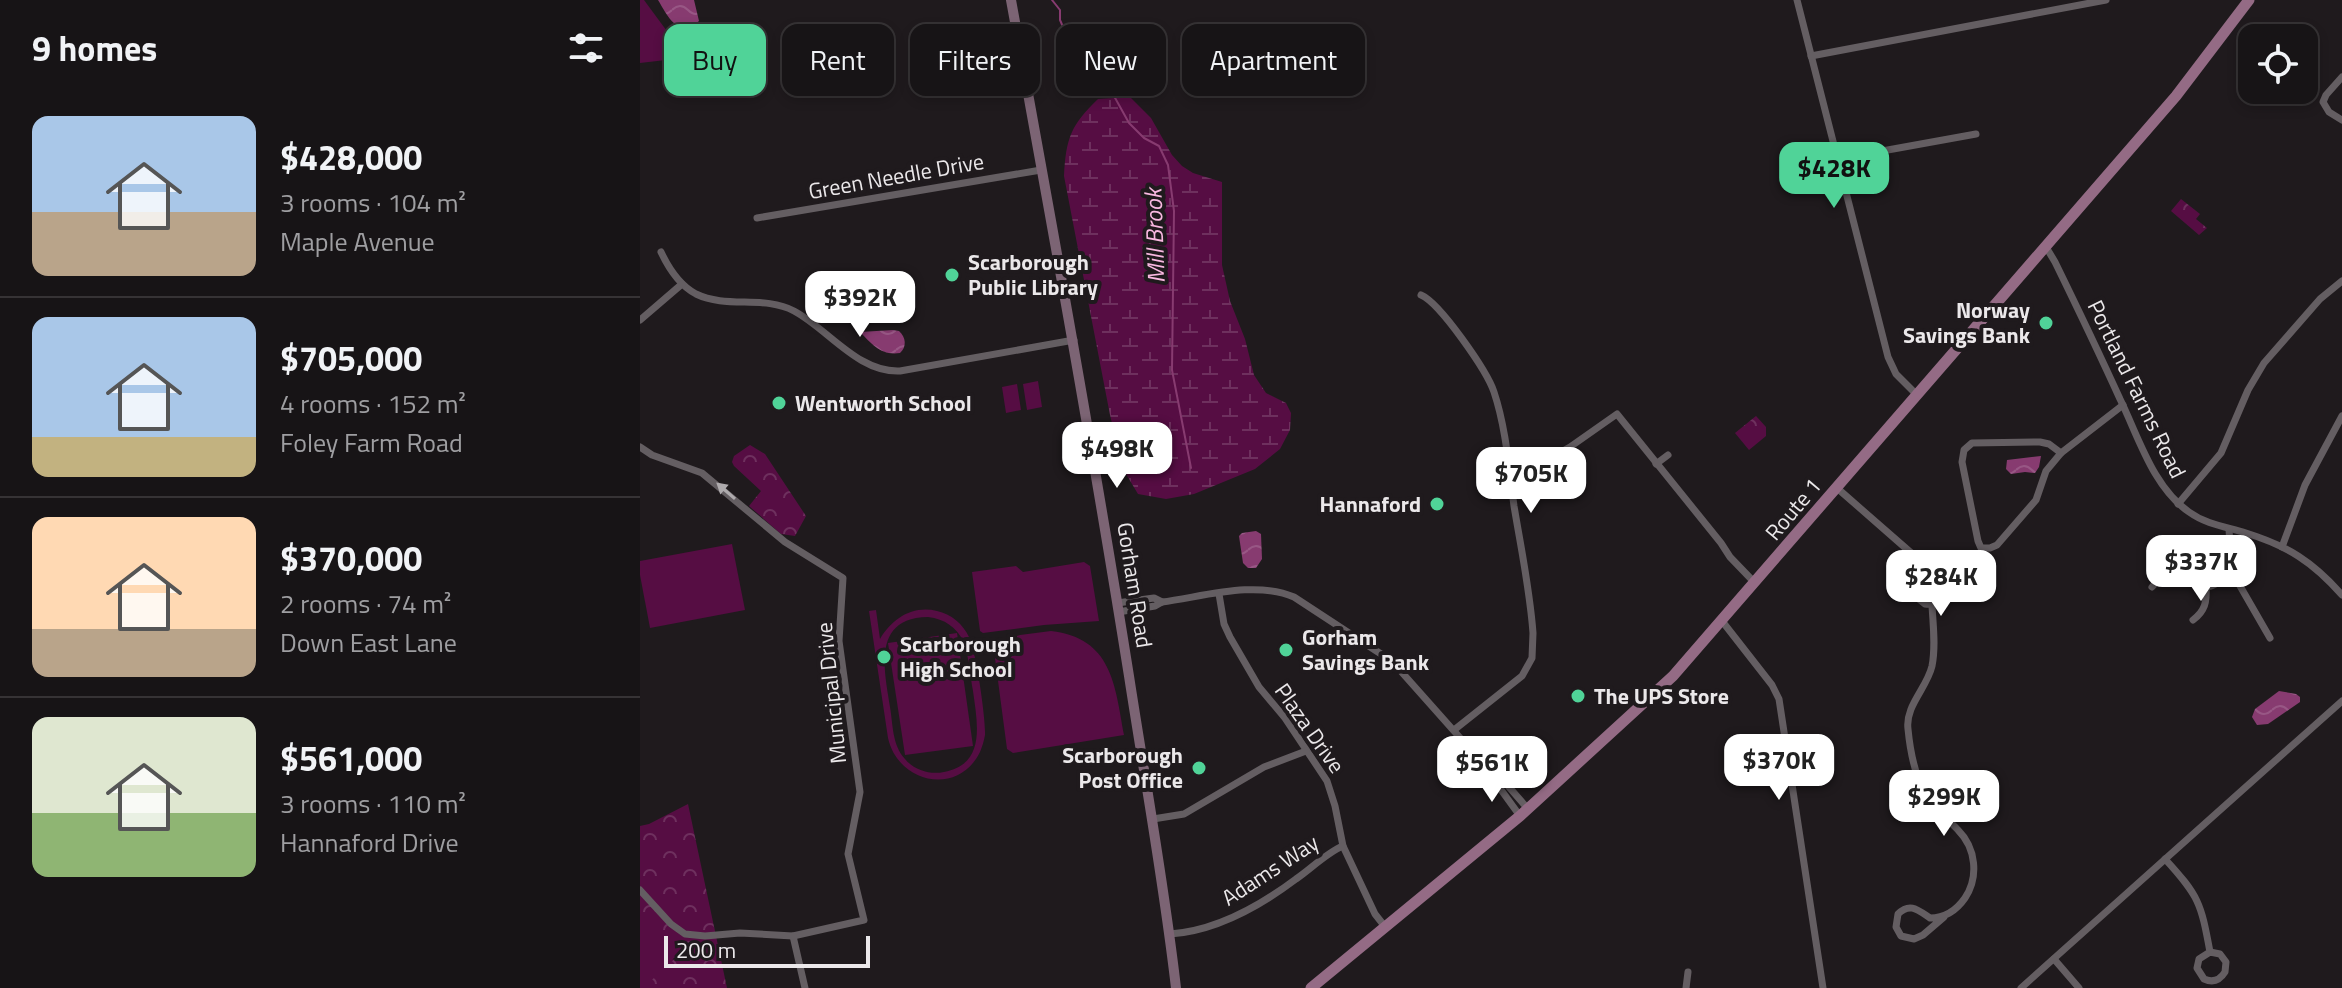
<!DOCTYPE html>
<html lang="en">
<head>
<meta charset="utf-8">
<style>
	body { margin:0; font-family:"Titillium Web",sans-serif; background:#242123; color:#f1f3f6; height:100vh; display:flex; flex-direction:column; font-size:30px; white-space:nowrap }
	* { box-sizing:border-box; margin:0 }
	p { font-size:26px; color:#9e9ea1 }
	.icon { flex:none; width:44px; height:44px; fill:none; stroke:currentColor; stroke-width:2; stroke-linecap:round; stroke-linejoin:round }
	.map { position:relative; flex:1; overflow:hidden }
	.panel { display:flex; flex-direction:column; background:#171416; width:640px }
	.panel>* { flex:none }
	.hud { position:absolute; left:24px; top:24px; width:760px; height:72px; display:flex; gap:16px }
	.fabs { position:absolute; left:1598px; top:24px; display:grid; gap:16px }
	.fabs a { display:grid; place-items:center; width:80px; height:80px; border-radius:16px; background:#171416; box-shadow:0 4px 12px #0003,0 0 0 2px #363335; font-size:40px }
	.scale { position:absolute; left:24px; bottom:20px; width:206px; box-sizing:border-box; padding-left:8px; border:4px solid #ebe8ea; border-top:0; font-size:22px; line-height:28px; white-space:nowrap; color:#ebe8ea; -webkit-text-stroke:6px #1f1a1d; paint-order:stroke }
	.price { position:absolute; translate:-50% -68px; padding:0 18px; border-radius:16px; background:#fff; color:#222; font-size:26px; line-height:52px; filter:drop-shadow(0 2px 4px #0008) }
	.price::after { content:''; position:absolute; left:50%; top:48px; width:24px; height:18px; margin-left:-12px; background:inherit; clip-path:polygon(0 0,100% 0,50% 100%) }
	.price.active { background:#50d398; color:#111 }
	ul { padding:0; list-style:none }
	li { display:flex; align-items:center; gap:24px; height:200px; padding:0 32px }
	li+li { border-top:2px solid #363335 }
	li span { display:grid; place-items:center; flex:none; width:224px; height:160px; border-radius:16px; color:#555 }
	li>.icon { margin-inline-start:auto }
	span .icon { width:96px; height:96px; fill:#fffc; stroke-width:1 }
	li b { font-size:34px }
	h2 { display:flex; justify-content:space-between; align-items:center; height:96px; padding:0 32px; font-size:34px }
	.chip { padding:0 28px; border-radius:16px; background:#171416; box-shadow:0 4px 12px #0003,0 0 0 2px #363335; font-size:28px; line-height:72px }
	.chip.active { background:#50d398; color:#111 }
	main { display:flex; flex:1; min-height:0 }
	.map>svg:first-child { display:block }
	.wetland { fill:url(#wetland-marsh) }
	.park { fill:url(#park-crowns) }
	.garden { fill:#560d43; fill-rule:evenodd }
	.water { fill:url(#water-waves) }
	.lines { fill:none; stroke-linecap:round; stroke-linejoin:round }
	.stream { stroke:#873b70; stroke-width:2 }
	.street { stroke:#645e62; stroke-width:7 }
	.secondary { stroke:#7c6474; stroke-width:10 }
	.primary { stroke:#946b85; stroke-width:11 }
	.oneway { fill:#aeaaad }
	.poi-dot { fill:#50d398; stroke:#1f1a1d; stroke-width:3 }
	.labels { text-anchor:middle; stroke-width:8; stroke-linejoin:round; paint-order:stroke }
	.street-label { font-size:22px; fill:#ebe8ea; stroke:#1f1a1d }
	.poi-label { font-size:22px; font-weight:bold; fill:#ebe8ea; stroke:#1f1a1d; text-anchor:start }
	.water-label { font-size:24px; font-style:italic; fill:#f9b8e1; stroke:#1f1a1d }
</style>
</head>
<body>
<main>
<section class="panel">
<h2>9 homes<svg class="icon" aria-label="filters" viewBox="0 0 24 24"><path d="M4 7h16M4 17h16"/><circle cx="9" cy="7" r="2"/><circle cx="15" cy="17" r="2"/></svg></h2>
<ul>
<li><span style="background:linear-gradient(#a9c7e8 60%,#b9a48a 0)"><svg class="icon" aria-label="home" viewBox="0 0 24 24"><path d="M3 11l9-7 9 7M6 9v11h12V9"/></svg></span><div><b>$428,000</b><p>3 rooms · 104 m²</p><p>Maple Avenue</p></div></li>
<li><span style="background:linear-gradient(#a9c7e8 75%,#c2b280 0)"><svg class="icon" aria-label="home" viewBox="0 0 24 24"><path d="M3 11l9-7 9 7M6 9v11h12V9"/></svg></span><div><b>$705,000</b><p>4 rooms · 152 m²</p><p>Foley Farm Road</p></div></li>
<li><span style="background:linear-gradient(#ffd9b3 70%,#b9a48a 0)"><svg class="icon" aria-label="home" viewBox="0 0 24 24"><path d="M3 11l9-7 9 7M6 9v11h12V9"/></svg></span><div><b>$370,000</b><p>2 rooms · 74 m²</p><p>Down East Lane</p></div></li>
<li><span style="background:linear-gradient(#dfe7d0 60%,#8fb573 0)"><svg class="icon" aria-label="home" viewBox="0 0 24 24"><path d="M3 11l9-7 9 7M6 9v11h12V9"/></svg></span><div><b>$561,000</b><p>3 rooms · 110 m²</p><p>Hannaford Drive</p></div></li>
</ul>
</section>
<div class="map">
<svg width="1702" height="988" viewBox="0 0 1702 988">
	<defs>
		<pattern id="wetland-marsh" width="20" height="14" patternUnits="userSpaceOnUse" patternTransform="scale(2)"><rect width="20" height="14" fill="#560d43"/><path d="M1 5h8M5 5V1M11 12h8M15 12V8" fill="none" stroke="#6e305e"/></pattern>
		<pattern id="park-crowns" width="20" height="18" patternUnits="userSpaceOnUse" patternTransform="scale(2)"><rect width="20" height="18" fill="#560d43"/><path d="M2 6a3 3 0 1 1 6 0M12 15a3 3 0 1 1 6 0" fill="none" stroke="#6e305e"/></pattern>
		<pattern id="water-waves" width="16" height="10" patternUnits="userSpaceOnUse" patternTransform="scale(2)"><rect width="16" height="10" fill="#873b70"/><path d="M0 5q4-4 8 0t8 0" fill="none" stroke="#985785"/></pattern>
	</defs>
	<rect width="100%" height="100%" fill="#1f1a1d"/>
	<path class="wetland" d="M490 97 511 118 532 155 542 166 553 173 582 182V265L590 301 605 339 614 375 626 393 646 403 651 413 650 430 640 449 615 469 554 494 526 499 498 494 483 469 470 415 424 176C426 138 431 125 458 99Z"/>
	<g class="park">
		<path d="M1541 199 1560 214 1556 219 1567 228 1559 235 1531 211Z"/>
		<path d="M1116 416 1126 427V436L1109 450 1095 433Z"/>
		<path d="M110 445 125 454 166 516 155 536 141 534 109 506 121 491 94 466 92 462 94 456Z"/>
		<path d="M48 804 87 988H0V826L9 824Z"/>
	</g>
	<g class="garden">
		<path d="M0 0H4L32 38 26 60 0 63Z"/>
		<path d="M398 381 402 407 387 410 383 384Z"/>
		<path d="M377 384 381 410 366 413 362 387Z"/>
		<path d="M92 544 105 610 10 628 0 575V561Z"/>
		<path d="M444 562 450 566 459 621 404 625 343 633 340 631 332 572 376 566 383 572Z"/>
		<path d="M236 610 240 639C252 619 272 605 297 611 311 614 323 624 329 637 336 650 346 720 345 735 344 741 342 747 340 752 318 797 258 783 248 738L229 611ZM288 617C305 619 316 627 324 642 329 658 330 675 333 691 337 722 347 764 304 772 290 775 274 770 265 759 252 745 253 724 250 707 244 669 232 618 288 617Z"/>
		<path d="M411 631C472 638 475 685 484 735L373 753 367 749 353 643 380 635Z"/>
		<path d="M317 633 333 746 265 755 248 643Z"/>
		<path d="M0 915 40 954 3 988H0Z"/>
	</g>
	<g class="water">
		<path d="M18 0H54L59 21 50 28C33 30 26 13 18 0Z"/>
		<path d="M253 330 259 331C266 337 267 347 260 353 241 356 232 344 220 332Z"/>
		<path d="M1401 456 1399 467 1395 473 1385 472 1371 474 1366 469 1367 460Z"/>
		<path d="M616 531 621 534 622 559 616 568H608L603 563 599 536 602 533Z"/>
		<path d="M1639 691 1656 694 1660 697V702L1628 724 1617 725 1612 717 1615 709Z"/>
	</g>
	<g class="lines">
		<path class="stream" d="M412 0 420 10V20L427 36 430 56 464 78 489 123 504 138 519 146 528 165 534 211 532 370 551 468"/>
		<g class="street">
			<path d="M1157 0 1248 357 1256 374 1277 395"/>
			<path d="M1171 56 1466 0"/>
			<path d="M1702 77 1686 95 1683 102 1689 112 1702 120"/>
			<path d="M1198 159 1336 134"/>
			<path d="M117 218 401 170"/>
			<path d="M1406 247 1415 262C1437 307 1459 353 1480 399 1499 438 1513 487 1549 512 1567 525 1587 527 1606 533 1648 546 1673 562 1702 595"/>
			<path d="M21 252C29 269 39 285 56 294 87 309 124 295 154 311 188 329 218 373 260 371L434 340"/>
			<path d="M781 295C800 303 847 371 854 392 866 428 869 469 874 506 881 548 890 591 893 633L892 658 882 676 814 730"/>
			<path d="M0 320 42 284"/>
			<path d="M1400 442 1409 444 1421 453 1406 471 1396 500 1357 545 1350 548H1341L1338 541 1322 462 1324 450 1332 443Z"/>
			<path d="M0 447 12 455 62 473 145 542 203 578 199 641 220 792 208 854 224 920 153 936 165 988"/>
			<path d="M1421 453 1483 405"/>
			<path d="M1016 464 1028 455"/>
			<path d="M871 481 930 447 977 414 1081 543 1090 557 1115 583"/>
			<path d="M1197 488C1221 509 1245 530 1269 551 1279 560 1294 570 1302 581 1311 595 1298 606 1285 604L1275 596C1273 583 1283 575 1281 561"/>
			<path d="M1538 504 1581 453 1608 390 1624 363 1680 299 1702 281"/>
			<path d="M1589 529 1591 562 1596 579 1630 638"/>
			<path d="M1642 547 1665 485 1702 416"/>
			<path d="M1512 587C1546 550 1541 588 1565 587 1576 587 1585 577 1593 571"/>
			<path d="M579 594 584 624 590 637 619 687 645 718 687 781 695 806 703 846 735 914 746 928"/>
			<path d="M477 603 514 598 522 602"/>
			<path d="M1292 605C1293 625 1296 646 1292 666 1287 688 1265 706 1268 729 1270 750 1275 775 1285 794 1292 809 1307 818 1318 830 1336 848 1339 877 1325 898 1316 911 1305 918 1290 918 1278 910 1270 902 1258 914L1256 927 1261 936 1274 939 1283 935 1304 917"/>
			<path d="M478 612 515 606 522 602C562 597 615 580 654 597L741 654 758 668 838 758 880 816"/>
			<path d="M1553 620C1565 611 1567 602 1566 587"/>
			<path d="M1082 621 1132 685 1139 699 1183 988"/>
			<path d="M853 776 862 779 888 809"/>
			<path d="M513 819 544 814 624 767 666 751"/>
			<path d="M1525 859C1559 896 1561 903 1570 952L1559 959 1557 968 1564 979C1573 983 1580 980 1585 972L1586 962 1580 954 1570 952"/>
			<path d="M0 890 31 924 45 934 65 936 100 933 153 936"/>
			<path d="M530 934C576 931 620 906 656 879 671 869 686 853 703 846"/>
			<path d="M1414 959 1439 988"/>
			<path d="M1046 988 1048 972"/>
			<path d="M1381 988 1702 701"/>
		</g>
		<path class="secondary" d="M371 0C412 225 453 450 489 676 505 780 524 883 536 988"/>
		<path class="primary" d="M671 988 880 816 1033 676 1536 96 1609 0"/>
	</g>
	<defs><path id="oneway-solid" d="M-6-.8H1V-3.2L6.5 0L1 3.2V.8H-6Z" transform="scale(2)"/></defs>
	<use class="oneway" href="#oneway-solid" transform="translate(86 491) rotate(-139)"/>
	<g class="poi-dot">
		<circle cx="312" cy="275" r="8"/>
		<circle cx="1406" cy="323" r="8"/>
		<circle cx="139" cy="403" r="8"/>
		<circle cx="797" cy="504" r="8"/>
		<circle cx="646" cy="650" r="8"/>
		<circle cx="244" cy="657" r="8"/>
		<circle cx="938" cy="696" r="8"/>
		<circle cx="559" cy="768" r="8"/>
	</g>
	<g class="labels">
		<g class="street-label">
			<text transform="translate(256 176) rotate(-10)" y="8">Green Needle Drive</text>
			<text transform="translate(1497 389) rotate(64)" y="8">Portland Farms Road</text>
			<text transform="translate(1153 509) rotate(-50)" y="8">Route 1</text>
			<text transform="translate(495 585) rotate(81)" y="8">Gorham Road</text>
			<text transform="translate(191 693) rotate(-96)" y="8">Municipal Drive</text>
			<text transform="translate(670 728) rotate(55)" y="8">Plaza Drive</text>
			<text transform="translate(630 870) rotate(-33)" y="8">Adams Way</text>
		</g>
		<g class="poi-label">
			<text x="328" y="270">Scarborough<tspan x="328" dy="25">Public Library</tspan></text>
			<text x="1390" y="318" text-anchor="end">Norway<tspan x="1390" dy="25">Savings Bank</tspan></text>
			<text x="155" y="411">Wentworth School</text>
			<text x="781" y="512" text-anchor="end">Hannaford</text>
			<text x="662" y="645">Gorham<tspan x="662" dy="25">Savings Bank</tspan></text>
			<text x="260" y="652">Scarborough<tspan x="260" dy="25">High School</tspan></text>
			<text x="954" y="704">The UPS Store</text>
			<text x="543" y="763" text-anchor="end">Scarborough<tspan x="543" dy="25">Post Office</tspan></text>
		</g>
		<g class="water-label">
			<text transform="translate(515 236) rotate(-92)" y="8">Mill Brook</text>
		</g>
	</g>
</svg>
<div class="fabs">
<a><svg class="icon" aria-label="locate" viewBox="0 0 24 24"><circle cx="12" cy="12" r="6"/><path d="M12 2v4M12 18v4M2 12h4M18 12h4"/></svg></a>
</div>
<div class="scale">200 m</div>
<b class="price active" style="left:1194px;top:210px">$428K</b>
<b class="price" style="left:220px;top:339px">$392K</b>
<b class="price" style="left:477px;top:490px">$498K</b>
<b class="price" style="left:891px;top:515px">$705K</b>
<b class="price" style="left:1561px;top:603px">$337K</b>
<b class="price" style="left:1301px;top:618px">$284K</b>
<b class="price" style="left:1139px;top:802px">$370K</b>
<b class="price" style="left:852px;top:804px">$561K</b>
<b class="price" style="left:1304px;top:838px">$299K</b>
<div class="hud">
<a class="chip active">Buy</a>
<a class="chip">Rent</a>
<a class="chip">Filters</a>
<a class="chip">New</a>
<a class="chip">Apartment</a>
</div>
</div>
</main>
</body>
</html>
